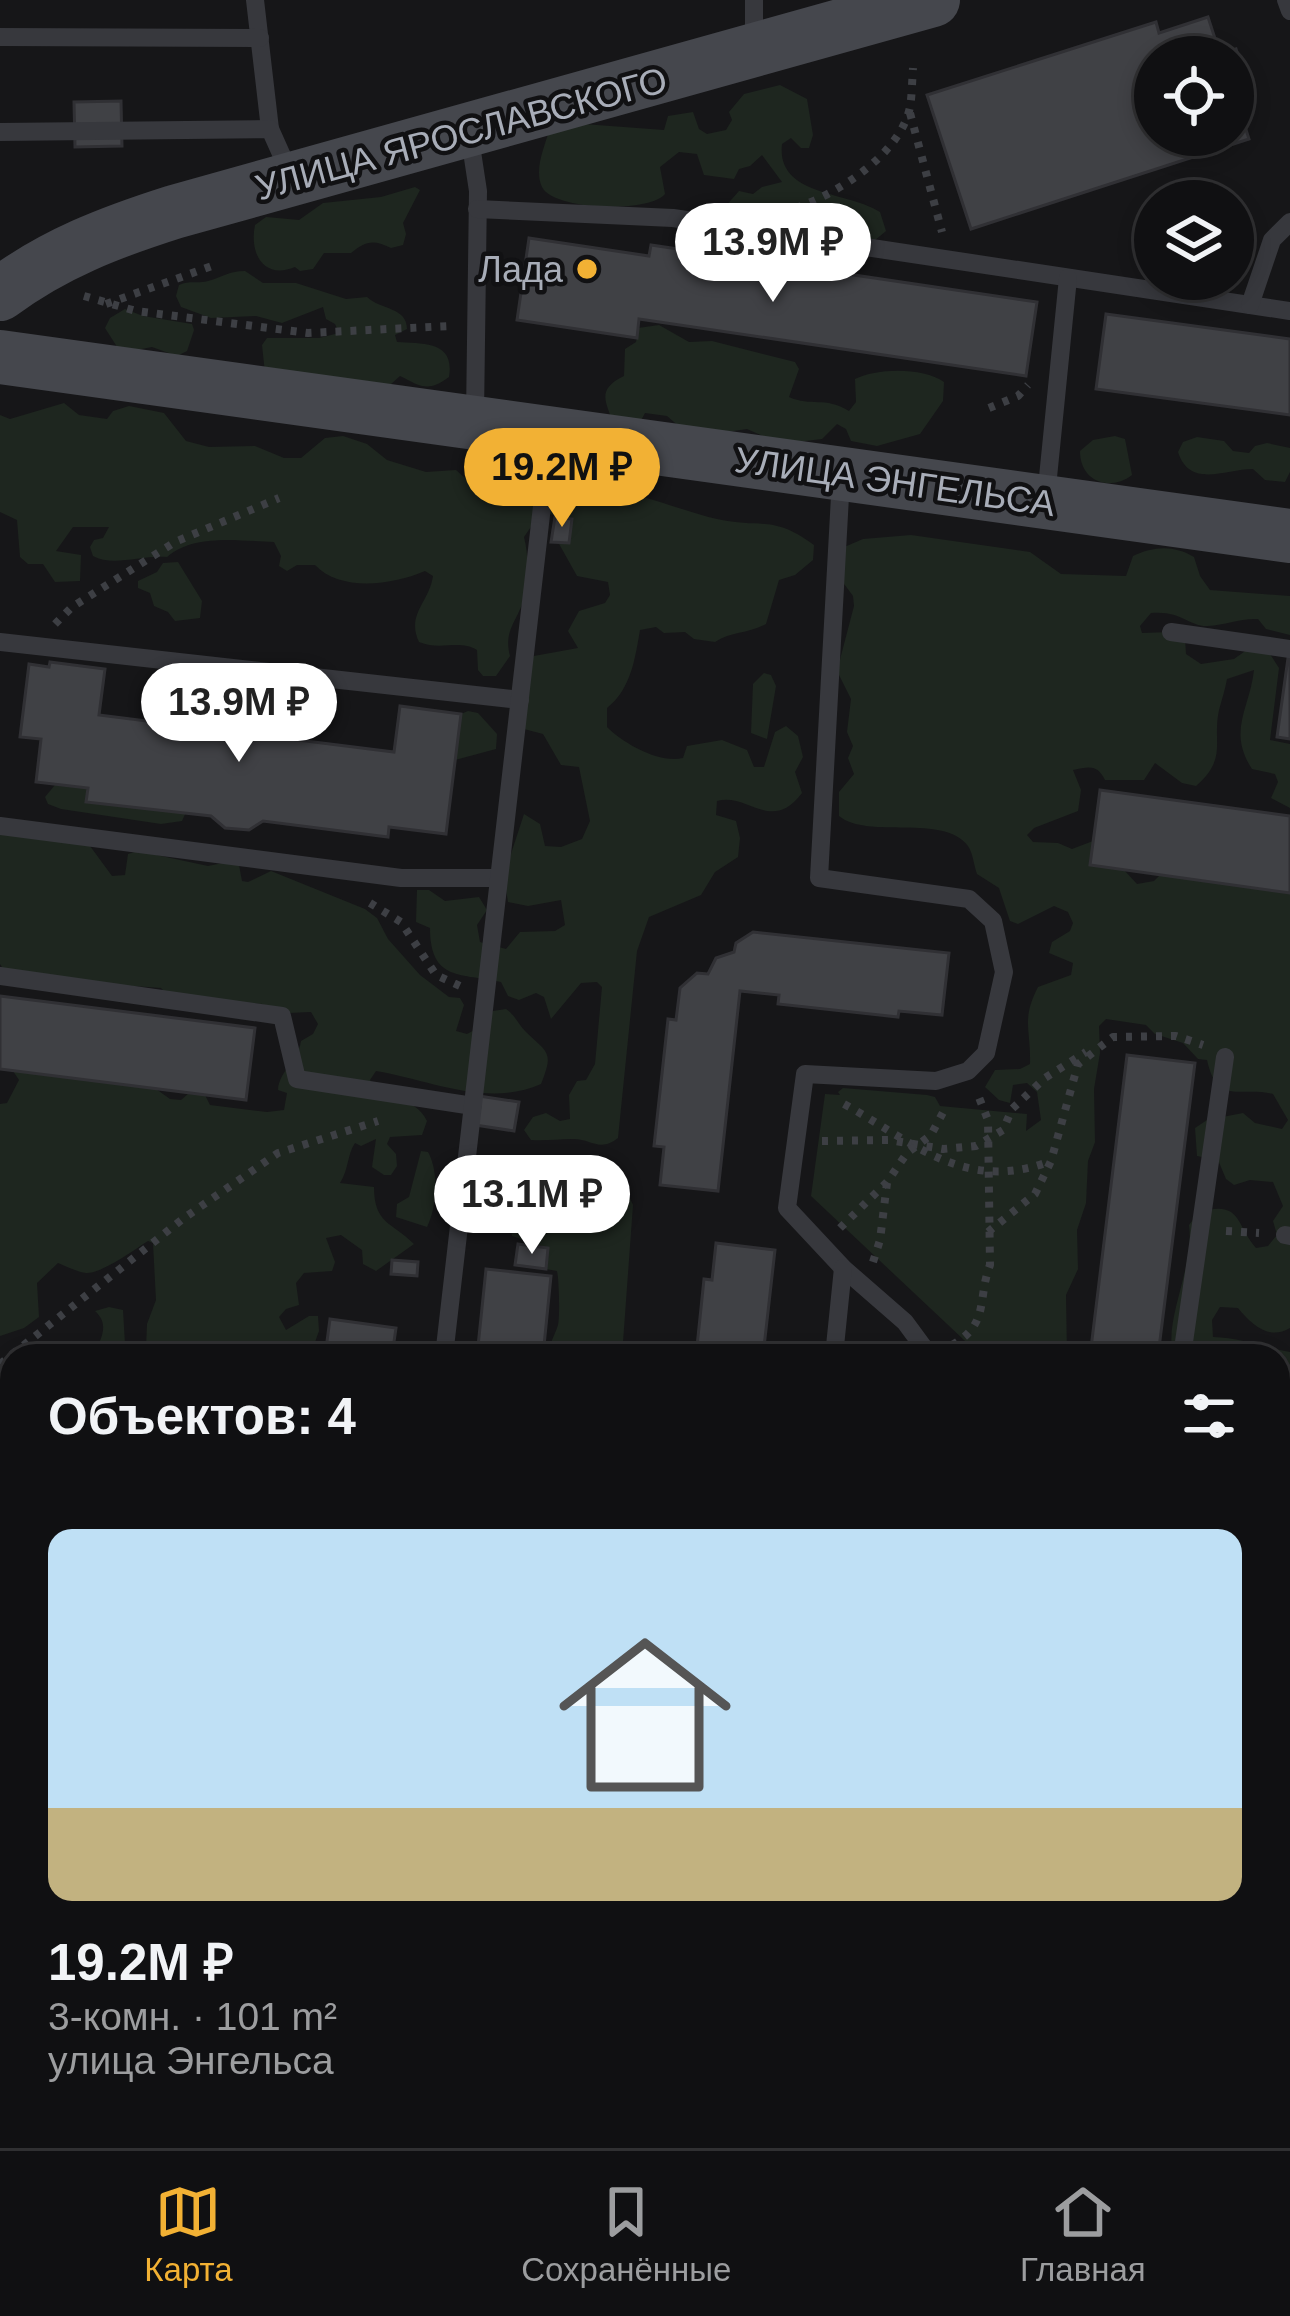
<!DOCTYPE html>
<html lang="ru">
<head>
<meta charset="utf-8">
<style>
	body { margin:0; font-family:Helvetica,sans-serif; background:#19191b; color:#f1f3f6; height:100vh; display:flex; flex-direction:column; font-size:45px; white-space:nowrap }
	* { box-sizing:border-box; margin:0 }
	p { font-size:39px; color:#9c9d9f }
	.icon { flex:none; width:66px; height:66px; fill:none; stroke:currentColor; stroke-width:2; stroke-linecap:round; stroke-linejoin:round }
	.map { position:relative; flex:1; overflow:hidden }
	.sheet { position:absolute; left:0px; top:1344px; width:1290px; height:804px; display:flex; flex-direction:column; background:#101012; border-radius:36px 36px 0 0; box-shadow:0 6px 18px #0003,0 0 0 3px #303032 }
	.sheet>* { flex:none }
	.fabs { position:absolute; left:1134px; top:36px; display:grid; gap:24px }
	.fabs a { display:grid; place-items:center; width:120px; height:120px; border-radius:50%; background:#101012; box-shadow:0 6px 18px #0003,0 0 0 3px #303032; font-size:60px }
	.price { position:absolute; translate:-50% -102px; padding:0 27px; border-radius:42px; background:#fff; color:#222; font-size:39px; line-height:78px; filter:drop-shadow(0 3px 6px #0008) }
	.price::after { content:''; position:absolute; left:50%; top:72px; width:36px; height:27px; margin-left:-18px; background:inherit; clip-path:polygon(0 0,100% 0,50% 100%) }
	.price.on { background:#f2b134; color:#111 }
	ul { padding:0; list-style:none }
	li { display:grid; align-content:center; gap:24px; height:636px; padding:0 48px }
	li span { display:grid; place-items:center; height:372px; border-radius:24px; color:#555 }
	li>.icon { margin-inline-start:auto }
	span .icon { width:216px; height:216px; fill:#fffc; stroke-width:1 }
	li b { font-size:51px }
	h2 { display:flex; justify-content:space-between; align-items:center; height:144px; padding:0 48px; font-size:51px }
	.tab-bar { display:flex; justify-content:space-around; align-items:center; height:168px; border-top:3px solid #303032; background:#101012; font-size:33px; color:#9c9d9f }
	.tab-bar a { display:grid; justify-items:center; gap:6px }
	.tab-bar .on { color:#f2b134 }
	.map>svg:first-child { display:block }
	.green { fill:#1e261f }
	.building { fill:#404145; stroke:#303034; stroke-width:3 }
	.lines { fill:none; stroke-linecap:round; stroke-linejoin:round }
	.path { stroke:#3d3f44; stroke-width:8; stroke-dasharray:6 9; stroke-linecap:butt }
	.lane { stroke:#37383d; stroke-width:18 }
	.secondary { stroke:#45474d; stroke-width:54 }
	.poi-dot { fill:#f2b134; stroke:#111113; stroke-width:4.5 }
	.labels { text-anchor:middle; stroke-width:9; stroke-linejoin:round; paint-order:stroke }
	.street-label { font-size:36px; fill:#a8adb8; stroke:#111113 }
	.poi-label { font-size:36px; fill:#a8adb8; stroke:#111113; text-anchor:end }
</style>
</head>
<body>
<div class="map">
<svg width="1290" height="2148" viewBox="0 0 1290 2148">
	<rect width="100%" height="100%" fill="#161618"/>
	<g class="green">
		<path d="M780 85 807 99 813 135 809 148H801L791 138 782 144C776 197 848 191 880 212L886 231 874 241C840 236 808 230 776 222 758 218 745 225 727 217L724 208 739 191 753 194 762 187 782 182 762 155 750 166 739 169 734 179 704 175 697 154 679 152 660 167 665 194C650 213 554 211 542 187 534 170 544 148 549 131L570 123 664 130 668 116 693 112 699 129 707 134 726 130 732 120 729 112 744 94Z"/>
		<path d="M415 187 420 190 403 223 406 234 403 245 391 248C374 239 365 241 351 253H324L313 269 300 271 295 267C264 280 249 254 255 225L266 217 299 220 323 203 381 197Z"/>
		<path d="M245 271 263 283H296L346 299 367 297C381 310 407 307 407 329L395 335 397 342C424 344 455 341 449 377 428 393 420 386 400 376L390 385 265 373 262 345 267 338H319L339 333 335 324 326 319 323 307 282 323 256 316 211 318 181 307 176 296 179 285C190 280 197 284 208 281 223 277 229 271 245 271Z"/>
		<path d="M125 309 143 316 192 324 194 330 187 351 177 356 152 347 121 353 105 328 110 318Z"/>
		<path d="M659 325 689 342 712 341 795 362 799 369 789 397C811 407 825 396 849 411L856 402 855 379C877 368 923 367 944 382L943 401 920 434 877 446 851 441 846 429 837 424 822 439 781 444 747 429 720 433 681 428 667 416 645 413 639 424H613C607 402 595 390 624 376L625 349 636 342 638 328Z"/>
		<path d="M64 403 79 415 107 419 113 411 129 406 164 413 186 441 209 447 255 446 284 458H301L325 438 343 436 367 444 387 460 426 472 456 470C478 491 499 496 528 498L541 511C580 461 668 509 717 519 761 529 772 514 814 545L813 560 795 575 779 580 766 624C748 634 732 631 715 642L694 639 685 632 664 633 656 627 640 630C635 659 631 689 607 708V727C623 743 659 764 683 758L687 746 722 740 747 750 754 767H764L775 732 786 726 798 736 803 757 795 772 802 793C771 834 748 792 717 801L716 815 736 821 740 838 738 857 715 872 701 895 649 917 637 951 618 1138C599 1153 591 1138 572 1139 558 1139 545 1141 531 1140L524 1130 533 1117 546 1113 560 1121 570 1119 569 1095 577 1081 586 1080 595 1064 602 987 597 982 581 983 551 1019 544 997 536 993 519 1000 508 996 501 982C462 973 430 982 430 928L416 922 417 890H429L445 901 479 897 487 910 477 925 480 942 506 949 520 932 555 931 565 925 561 900 528 906 508 902 505 883 508 863 524 814 540 824 545 846 561 847 582 839 590 821 579 767 561 765 543 734 524 729 523 669 534 656 578 648 568 631 579 611 605 603 610 595 608 582 577 576 558 542 569 543 572 519 541 512 524 537C529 556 528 579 524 598 518 621 503 630 510 656L496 676H483L478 670 477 650C459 639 441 651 419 642 406 614 429 603 433 576L425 571C393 585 340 592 315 565H297L287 571 279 566 281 556 274 542C239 541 195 533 167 557 141 555 113 567 93 556L90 547 94 540 103 538 109 527H73L56 551 81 555 80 581 55 582 43 564H28L20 557 17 520 0 512V415L10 419Z"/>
		<path d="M1115 436 1125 439 1132 475C1110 492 1080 482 1080 451L1093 440Z"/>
		<path d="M1197 437 1224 441 1233 451 1249 453 1255 446 1267 443 1290 448V472L1285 482 1265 480 1253 469C1225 469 1190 489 1178 452L1183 442Z"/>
		<path d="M911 535 1030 552 1061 574 1126 576 1133 556C1154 546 1174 545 1194 557L1200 576 1210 590 1290 596V635L1266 629 1258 619C1241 618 1225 625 1208 626 1190 627 1181 610 1151 613L1140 626 1142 633 1171 632 1185 639 1186 654 1201 664 1234 659 1255 644 1270 654 1279 668 1270 740 1290 744V808L1271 798 1278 782 1275 774 1252 769C1227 731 1250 708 1254 670L1227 679C1225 690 1222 699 1219 710 1212 743 1228 758 1196 786L1182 783 1155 763 1144 780H1105C1097 764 1089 767 1073 770L1081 790 1078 811 1034 828 1027 835 1033 842 1058 843 1072 849 1093 841 1090 865 1124 870 1137 884 1154 881 1160 875 1290 893V1328C1269 1341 1251 1324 1238 1308L1220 1307 1212 1320 1213 1337C1241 1338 1264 1347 1290 1352V1490L1286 1494H1278V1356H1174C1162 1323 1195 1267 1189 1225L1199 1212C1242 1200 1235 1224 1256 1248L1268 1246 1277 1235 1273 1221 1283 1206 1273 1182 1250 1180 1234 1185 1226 1179 1218 1160 1197 1156 1195 1128 1207 1120 1243 1113 1255 1123 1282 1129 1288 1120 1273 1094C1241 1086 1217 1106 1207 1060L1198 1059 1183 1043 1155 1034 1146 1025 1106 1019 1099 1026 1100 1053 1094 1089 1095 1142 1088 1161 1086 1203 1077 1230 1078 1269 1066 1295 1067 1356H981L811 1196 825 1094 840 1095 838 1092 843 1088 927 1095 935 1097 940 1106 1027 1114 1026 1131 1041 1120 1037 1092 1027 1083 1013 1085 1010 1103 999 1100 985 1087 995 1070 1020 1069 1030 1064C1031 1029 1021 1020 1038 987L1071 975 1073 963 1049 953 1052 942 1070 931 1073 923 1068 912 1054 906 1018 924 1010 921 999 888 977 874C974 866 973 853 968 846 944 813 868 840 839 816V792L854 774 848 758 853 746 847 732 851 699 837 671 854 606 853 596 836 573 842 548 863 539Z"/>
		<path d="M178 562 202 601 200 618 175 621 168 612 154 606 150 593 138 588V581L157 572 163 563Z"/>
		<path d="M764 673 771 675 776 686 767 739 751 733 753 684Z"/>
		<path d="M468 711 478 713 497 734 496 749 455 760 461 714Z"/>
		<path d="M55 785 88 788 186 812 182 821 161 824 61 809 48 804 45 797Z"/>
		<path d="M0 819 90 846 112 876 125 875 128 854 138 851 208 866 233 861 239 865 242 881 248 882 271 871 365 909 377 918 388 939 420 975 449 997 460 998 464 1005 456 1031 467 1034 482 1026 493 1011 506 1009C516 1016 518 1024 526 1032 548 1053 554 1052 541 1084 488 1108 430 1080 376 1071L370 1080C384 1102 415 1095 427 1121L422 1135 390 1137 387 1144 396 1154 397 1166 391 1175H384L372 1167 376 1139 361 1146 355 1143C347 1155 349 1169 340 1183L374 1187C374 1224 392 1222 414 1244L376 1271 363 1264 362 1250 341 1235 326 1238 335 1262 332 1271 304 1273 296 1283 299 1305 286 1309 279 1317 286 1330 309 1316H318L319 1331 310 1356H99L96 1351C102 1336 109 1324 95 1311L109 1307 123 1310 125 1344 136 1353 146 1349 147 1324 156 1300 153 1243 148 1241C134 1250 101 1274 86 1273 77 1272 66 1266 58 1263L37 1283 39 1317 24 1328 0 1336V1104L7 1103 19 1080 13 1071 156 1089 170 1099 181 1100 188 1094 205 1095 210 1105 267 1112 284 1110 287 1093 278 1090C279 1071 298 1061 301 1041L313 1034 318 1024 311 1012 265 1014 263 1004 172 1000 161 988 8 977 0 964Z"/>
		<path d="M421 1151 428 1152C439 1171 437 1208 427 1227L396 1217 397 1204 409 1197Z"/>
		<path d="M577 1158 596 1160 619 1175 633 1205 622 1356H549C549 1342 554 1338 558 1325 560 1317 559 1278 557 1271L546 1269 548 1248 512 1236 510 1222 526 1204 523 1184 514 1173 490 1179 476 1178 481 1161 487 1159 499 1167 530 1159 559 1169Z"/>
		<path d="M0 1366 12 1375V1410L0 1420Z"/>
		<path d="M0 1526 12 1534V1667L0 1655Z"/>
		<path d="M12 1674V1796C1 1776 4 1694 12 1674Z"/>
		<path d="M740 2136H807L808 2148H741Z"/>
		<path d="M1007 2136H1258L1264 2148H1088Z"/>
	</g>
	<g class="building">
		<path d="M1208 17 1220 54 1236 49 1242 68 1233 71V57H1155V135H1233V89L1249 139 971 229 927 95 1156 22 1159 33Z"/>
		<path d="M121 101 122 146 75 147 74 102Z"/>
		<path d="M529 238 649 256 651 245 1037 302 1026 376 639 319 637 338 517 320Z"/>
		<path d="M1106 314 1290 339V415L1096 389Z"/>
		<path d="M555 517 572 519 569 543 551 542Z"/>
		<path d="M1288 658H1290V739L1277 737Z"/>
		<path d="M50 662 105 669 99 715 394 752 400 706 461 714 446 834 389 827 388 837 263 821 249 830 225 828 211 816 86 802 88 788 36 782 41 739 20 737 29 664 49 667Z"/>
		<path d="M1100 790 1290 816V893L1090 865Z"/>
		<path d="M753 932 949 953 942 1015 899 1011 898 1017 778 1004 779 995 740 991 718 1191 660 1185 664 1147 654 1146 668 1019 676 1020 680 988 697 973 708 974 716 958 734 952 736 943Z"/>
		<path d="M0 996 255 1028 246 1100 0 1069Z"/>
		<path d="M1127 1055 1195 1063 1158 1356H1090Z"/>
		<path d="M479 1096 519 1102 514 1131 475 1125Z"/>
		<path d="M716 1243 775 1250 763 1356H696L704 1279 712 1280Z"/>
		<path d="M518 1244 548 1248 546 1269 515 1265Z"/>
		<path d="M392 1260 418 1262 417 1276 391 1274Z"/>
		<path d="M486 1269 551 1276 543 1356H477Z"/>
		<path d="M330 1319 396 1328 392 1356H325Z"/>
		<path d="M1284 1521 1290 1522V1593L1278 1592Z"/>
		<path d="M1278 1734 1290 1736 1289 1770 1278 1769Z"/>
		<path d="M1278 1857 1290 1859V2102L1278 2100Z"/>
		<path d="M0 2033 12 2035V2136H21L19 2148H0Z"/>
		<path d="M294 2136H341L398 2142 397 2148H292Z"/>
		<path d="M341 2136H413V2143Z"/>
		<path d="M582 2136H621L620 2148H581Z"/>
	</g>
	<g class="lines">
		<g class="path">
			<path d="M910 113 942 232"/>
			<path d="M796 208C838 193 900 155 910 107 912 95 912 81 913 68"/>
			<path d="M1149 265 1155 247"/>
			<path d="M84 296 136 311 308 333 449 326"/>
			<path d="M106 304 212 266"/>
			<path d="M989 408 1018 396 1028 385"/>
			<path d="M55 624 72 607 175 542 279 498"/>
			<path d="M370 903 401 922 436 975 462 987"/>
			<path d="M844 1104C912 1141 964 1193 1048 1162"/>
			<path d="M822 1141 889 1140 943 1149 976 1146 1003 1130 1012 1109 1045 1078 1086 1052"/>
			<path d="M840 1228 887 1182 907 1153 931 1135 947 1105"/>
			<path d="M1226 1231 1259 1233"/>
			<path d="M988 1232 1035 1194 1051 1161 1078 1064 1113 1037 1176 1036 1203 1045"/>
			<path d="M873 1262 880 1240 887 1183"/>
			<path d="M952 1345C990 1324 977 1299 990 1265L988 1120 978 1095"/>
			<path d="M0 1364 184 1218 278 1153 378 1121"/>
			<path d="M152 2148 154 2136"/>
		</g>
		<g class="lane">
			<path d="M255 0 270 129"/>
			<path d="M1286 0 1290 11"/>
			<path d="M0 37 260 38"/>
			<path d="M754 43V0"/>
			<path d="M0 132 270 129 291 176"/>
			<path d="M469 132 478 191 475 416"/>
			<path d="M477 209 673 218 1290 311"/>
			<path d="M1250 305 1272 240 1290 222"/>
			<path d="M841 478 819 878 969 899 993 921 1004 972 986 1053 968 1071 936 1081 805 1074 787 1208 843 1268 905 1322 930 1356"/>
			<path d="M1046 497 1068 278"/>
			<path d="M1171 632 1290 649"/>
			<path d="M0 642 520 700"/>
			<path d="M0 826 401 878H499"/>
			<path d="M0 976 282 1016 297 1079 473 1106"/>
			<path d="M1285 1235 1290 1236"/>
			<path d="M444 1356 550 437"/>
			<path d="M834 1356 843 1268"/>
			<path d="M1182 1356 1225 1057"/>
			<path d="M0 1538 12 1539"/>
			<path d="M0 1895 12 1970"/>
			<path d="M1278 2132 1290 2134"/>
			<path d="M90 2148 92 2136"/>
			<path d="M572 2148 574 2136"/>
			<path d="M911 2148 913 2136"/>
		</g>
		<g class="secondary">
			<path d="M0 294C53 254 111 232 174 212L933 0"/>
			<path d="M0 357 1290 536"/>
		</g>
	</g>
	<circle class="poi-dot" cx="587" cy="269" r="12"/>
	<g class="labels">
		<g class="street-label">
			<text transform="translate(461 133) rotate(-15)" y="13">УЛИЦА ЯРОСЛАВСКОГО</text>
			<text transform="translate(895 481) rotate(8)" y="13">УЛИЦА ЭНГЕЛЬСА</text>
		</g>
		<g class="poi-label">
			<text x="563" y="282">Лада</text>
		</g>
	</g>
</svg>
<div class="fabs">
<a><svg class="icon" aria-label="locate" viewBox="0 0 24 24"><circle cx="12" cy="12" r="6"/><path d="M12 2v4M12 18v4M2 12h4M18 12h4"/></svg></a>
<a><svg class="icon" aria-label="layers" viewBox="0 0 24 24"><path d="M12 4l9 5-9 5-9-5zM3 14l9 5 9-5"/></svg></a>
</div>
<b class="price" style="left:773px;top:305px">13.9M ₽</b>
<b class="price on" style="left:562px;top:530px">19.2M ₽</b>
<b class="price" style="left:239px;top:765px">13.9M ₽</b>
<b class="price" style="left:532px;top:1257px">13.1M ₽</b>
<section class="sheet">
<h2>Объектов: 4<svg class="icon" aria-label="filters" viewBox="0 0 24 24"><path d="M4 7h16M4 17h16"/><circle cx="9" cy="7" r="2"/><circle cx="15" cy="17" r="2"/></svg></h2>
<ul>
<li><span style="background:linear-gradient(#bfe0f5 75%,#c2b280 0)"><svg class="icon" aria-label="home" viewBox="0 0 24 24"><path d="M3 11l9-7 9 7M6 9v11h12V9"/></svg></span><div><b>19.2M ₽</b><p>3-комн. · 101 m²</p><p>улица Энгельса</p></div></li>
</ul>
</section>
</div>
<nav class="tab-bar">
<a class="on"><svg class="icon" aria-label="map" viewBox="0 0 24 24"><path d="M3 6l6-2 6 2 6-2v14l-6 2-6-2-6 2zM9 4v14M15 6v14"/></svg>Карта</a>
<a><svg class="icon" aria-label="saved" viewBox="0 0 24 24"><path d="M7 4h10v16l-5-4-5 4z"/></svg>Сохранённые</a>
<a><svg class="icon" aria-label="home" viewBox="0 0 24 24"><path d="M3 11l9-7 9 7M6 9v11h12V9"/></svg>Главная</a>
</nav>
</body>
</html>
